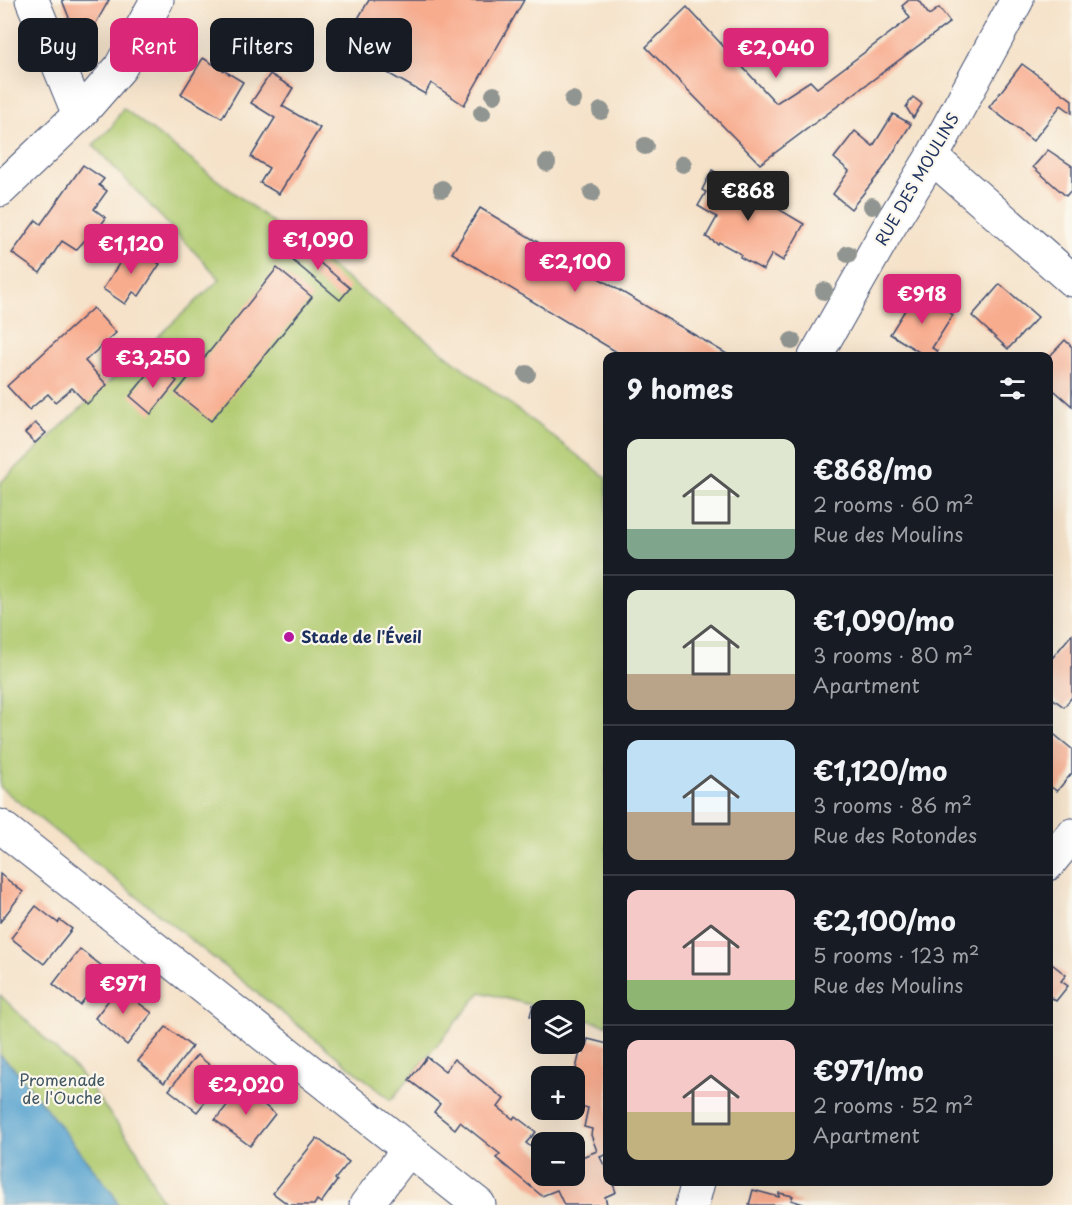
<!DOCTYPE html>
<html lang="en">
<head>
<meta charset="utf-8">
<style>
	body { margin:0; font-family:"Playpen Sans",sans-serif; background:#242831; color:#f1f3f6; height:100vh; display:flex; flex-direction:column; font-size:22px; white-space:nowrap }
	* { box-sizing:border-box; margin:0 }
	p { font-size:20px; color:#9ea1a6 }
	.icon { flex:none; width:33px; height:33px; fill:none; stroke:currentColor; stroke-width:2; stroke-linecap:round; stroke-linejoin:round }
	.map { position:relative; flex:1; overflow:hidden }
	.drawer { position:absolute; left:603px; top:352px; width:450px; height:834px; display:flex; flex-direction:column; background:#171b24; border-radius:12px; box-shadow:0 6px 24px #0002 }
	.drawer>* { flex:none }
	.guide { position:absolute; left:18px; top:18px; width:495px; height:54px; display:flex; gap:12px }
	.controls { position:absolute; left:531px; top:1000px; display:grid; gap:12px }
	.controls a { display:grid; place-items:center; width:54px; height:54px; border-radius:12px; background:#171b24; box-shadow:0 6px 24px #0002; font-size:30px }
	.price { position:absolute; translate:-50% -51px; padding:0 14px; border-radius:6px; background:#db2777; color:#fff; font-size:20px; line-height:39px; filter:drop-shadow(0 2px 3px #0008) }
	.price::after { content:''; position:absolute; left:50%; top:36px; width:18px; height:14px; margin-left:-9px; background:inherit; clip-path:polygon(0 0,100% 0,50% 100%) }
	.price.selected { background:#222; color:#fff }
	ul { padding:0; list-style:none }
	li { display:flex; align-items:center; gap:18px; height:150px; padding:0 24px }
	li+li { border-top:2px solid #363941 }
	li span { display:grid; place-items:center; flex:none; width:168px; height:120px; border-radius:12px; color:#555 }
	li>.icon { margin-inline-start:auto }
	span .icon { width:72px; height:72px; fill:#fffc; stroke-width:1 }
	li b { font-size:26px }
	h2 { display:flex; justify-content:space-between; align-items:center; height:72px; padding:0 24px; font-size:26px }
	.pill { padding:0 21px; border-radius:12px; background:#171b24; box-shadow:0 6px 24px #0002; font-size:21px; line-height:54px }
	.pill.selected { background:#db2777; color:#fff }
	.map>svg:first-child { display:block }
	.green { fill:#b1cb71; stroke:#667d68; stroke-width:1.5 }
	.water { fill:#56a3cf; stroke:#386996; stroke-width:1.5 }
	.building { fill:#f8ac8e }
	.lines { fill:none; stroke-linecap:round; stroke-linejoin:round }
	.minor-casing { stroke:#3c4a6e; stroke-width:35 }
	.minor { stroke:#fff; stroke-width:33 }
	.tree { fill:#919591 }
	.poi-dot { fill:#b5179e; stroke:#fbf7ec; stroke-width:2 }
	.labels { text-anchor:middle; stroke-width:4.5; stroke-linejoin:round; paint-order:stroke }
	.street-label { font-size:16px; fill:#1b2f5e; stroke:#fbf7ec }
	.poi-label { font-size:16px; font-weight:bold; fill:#1b2f5e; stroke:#fbf7ec; text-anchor:start }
	.park-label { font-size:16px; fill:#405663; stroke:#fbf7ec }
</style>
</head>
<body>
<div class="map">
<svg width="1072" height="1205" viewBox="0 0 1072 1205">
	<rect width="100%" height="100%" fill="#fbf7ec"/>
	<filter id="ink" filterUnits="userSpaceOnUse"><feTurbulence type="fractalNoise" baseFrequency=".0167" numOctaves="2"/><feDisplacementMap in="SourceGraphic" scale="12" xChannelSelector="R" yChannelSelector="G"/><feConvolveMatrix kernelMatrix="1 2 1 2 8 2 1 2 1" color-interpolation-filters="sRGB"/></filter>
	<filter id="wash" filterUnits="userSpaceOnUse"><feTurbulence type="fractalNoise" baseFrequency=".008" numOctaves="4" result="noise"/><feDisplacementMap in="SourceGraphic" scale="24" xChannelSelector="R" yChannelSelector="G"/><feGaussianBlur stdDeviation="1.35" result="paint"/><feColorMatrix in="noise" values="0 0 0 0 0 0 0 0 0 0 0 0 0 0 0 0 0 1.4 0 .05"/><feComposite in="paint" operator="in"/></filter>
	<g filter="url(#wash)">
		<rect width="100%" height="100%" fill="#f5e2c9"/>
		<g class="green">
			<path d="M123 108 607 478V1025L575 1017 574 1011H553L481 992 391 1100 0 787V483L220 279 93 145 111 128Z"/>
			<path d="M0 995 78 1071 137 1150 164 1205H118L113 1194 16 1070 0 1055Z"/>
		</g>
		<path class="water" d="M0 1055 16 1070 113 1194 118 1205H0Z"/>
		<g id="blocks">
			<g class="building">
				<path d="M62 0H109L88 37 76 35Z"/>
				<path d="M369 0H524L464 105 431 83 425 94 341 47Z"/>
				<path d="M909 0H918L929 15 939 8 950 22 760 164 646 47 687 7 776 103 810 81 817 88 910 18 902 6Z"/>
				<path d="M203 58 243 82 222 118 181 94Z"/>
				<path d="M1022 64 1072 100V113L1061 105 1033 141 989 107Z"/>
				<path d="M270 74 293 88 282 106 320 128 279 194 260 183 269 168 251 157 275 118 251 103Z"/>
				<path d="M913 97 922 104 913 118 906 107Z"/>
				<path d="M893 114 911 124 883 169 851 209 833 194 849 171 834 158 855 131 873 146Z"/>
				<path d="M1048 150 1072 166V189L1066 196 1033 167Z"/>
				<path d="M83 165 104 179 99 185 107 191 94 209 106 218 96 232 101 235 93 246 85 240 76 250 62 241 40 273 12 253 36 220 41 224Z"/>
				<path d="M712 170 744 189 747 192 748 191 804 224 783 261 772 254 763 270 740 257 741 254 719 242 718 244 706 237 717 217 698 206 706 192 702 190Z"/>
				<path d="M480 208 732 357H625L452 253Z"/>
				<path d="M295 242 350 288 340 300 285 254Z"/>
				<path d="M131 245 160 264 139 296 133 292 125 304 103 289Z"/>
				<path d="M277 268 312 297 211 421 176 393Z"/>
				<path d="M1000 284 1038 317 1008 349 972 316Z"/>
				<path d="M917 291 953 315 932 348 937 351 934 357H927L890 334Z"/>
				<path d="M93 308 116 333 85 361 107 385 87 404 72 388 55 402 48 394 29 410 7 386Z"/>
				<path d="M1065 340 1072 347V406L1048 385V358Z"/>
				<path d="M156 364 177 381 151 414 130 396Z"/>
				<path d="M35 423 46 433 35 443 25 433Z"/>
				<path d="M1072 634V697L1064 707 1048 695V663Z"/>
				<path d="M1050 731 1072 749V773L1057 791 1048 785V733Z"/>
				<path d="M0 874 23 892 0 922Z"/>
				<path d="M36 906 58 923 60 920 72 929 44 964 11 938Z"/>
				<path d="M80 949 107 970 80 1005 53 984Z"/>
				<path d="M1048 961 1066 975 1061 981 1068 986 1056 1001 1048 995Z"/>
				<path d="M121 984 133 994 131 997 152 1013 127 1045 95 1018Z"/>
				<path d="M533 1005 542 1007 538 1018 530 1016Z"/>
				<path d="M166 1027 192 1047 164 1083 138 1061Z"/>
				<path d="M588 1039 608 1044V1154L600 1157 608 1173V1182H612L616 1192 605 1197 607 1204 605 1205H564L557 1190 542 1196 496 1158 500 1154 460 1122 455 1129 434 1112 440 1104 409 1080 427 1057 445 1071 454 1059 504 1099 498 1107 513 1119 515 1116 536 1132 526 1143 542 1156V1176H574V1160L597 1151 591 1135 592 1129 584 1127 588 1108 574 1104V1077L580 1052 584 1053Z"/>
				<path d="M197 1055 225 1077 197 1112 169 1090Z"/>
				<path d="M244 1085 256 1095 255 1097 275 1114 250 1146 215 1120Z"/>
				<path d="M317 1138 349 1162 335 1179 337 1181 321 1203 317 1200 314 1205H289L273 1193Z"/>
				<path d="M753 1190 779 1197V1193L793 1196 791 1200 806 1205H749Z"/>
			</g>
		</g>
	</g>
	<g filter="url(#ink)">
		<use href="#blocks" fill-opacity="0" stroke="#3c4a6e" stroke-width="1.5"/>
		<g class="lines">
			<defs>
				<g id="minor">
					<path d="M32 0 79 115"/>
					<path d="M932 157 1072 280"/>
					<path d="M0 190 79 115 120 68 157 0"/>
					<path d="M815 357 886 232 932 157 1017 0"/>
					<path d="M0 826 479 1205"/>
					<path d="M1048 864 1072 835"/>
					<path d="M366 1205 408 1150"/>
					<path d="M692 1205 698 1182"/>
				</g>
			</defs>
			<use href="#minor" class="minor-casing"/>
			<use href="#minor" class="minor"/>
		</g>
		<g class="tree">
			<circle cx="494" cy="95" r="9"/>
			<circle cx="573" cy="100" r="9"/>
			<circle cx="601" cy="111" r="9"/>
			<circle cx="482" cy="113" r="9"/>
			<circle cx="645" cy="146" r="9"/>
			<circle cx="547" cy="163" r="9"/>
			<circle cx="683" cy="164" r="9"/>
			<circle cx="442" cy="189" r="9"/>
			<circle cx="592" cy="193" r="9"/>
			<circle cx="872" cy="206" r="9"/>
			<circle cx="848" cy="254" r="9"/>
			<circle cx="824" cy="291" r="9"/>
			<circle cx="792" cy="341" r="9"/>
			<circle cx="527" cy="374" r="9"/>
		</g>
	</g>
	<circle class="poi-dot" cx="289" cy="637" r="6"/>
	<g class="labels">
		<g class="street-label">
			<text transform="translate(917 179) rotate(-60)" y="6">RUE DES MOULINS</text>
		</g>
		<g class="poi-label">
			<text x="301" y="643">Stade de l'Éveil</text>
		</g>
		<g class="park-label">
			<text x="62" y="1086">Promenade<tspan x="62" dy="18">de l'Ouche</tspan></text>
		</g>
	</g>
</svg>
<div class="controls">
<a><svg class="icon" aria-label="layers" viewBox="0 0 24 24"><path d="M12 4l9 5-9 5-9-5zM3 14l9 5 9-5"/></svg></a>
<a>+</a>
<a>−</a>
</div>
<b class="price" style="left:776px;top:79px">€2,040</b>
<b class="price selected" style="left:748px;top:222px">€868</b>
<b class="price" style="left:318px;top:271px">€1,090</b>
<b class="price" style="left:131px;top:275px">€1,120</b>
<b class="price" style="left:575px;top:293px">€2,100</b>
<b class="price" style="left:922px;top:325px">€918</b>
<b class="price" style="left:153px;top:389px">€3,250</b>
<b class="price" style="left:123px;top:1015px">€971</b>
<b class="price" style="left:246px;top:1116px">€2,020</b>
<div class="guide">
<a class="pill">Buy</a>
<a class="pill selected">Rent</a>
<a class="pill">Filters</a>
<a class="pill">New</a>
</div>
<section class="drawer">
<h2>9 homes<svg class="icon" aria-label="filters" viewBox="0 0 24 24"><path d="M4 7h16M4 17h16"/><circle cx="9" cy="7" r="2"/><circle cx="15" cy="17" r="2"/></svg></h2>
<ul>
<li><span style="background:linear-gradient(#dfe7d0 75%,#7fa58c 0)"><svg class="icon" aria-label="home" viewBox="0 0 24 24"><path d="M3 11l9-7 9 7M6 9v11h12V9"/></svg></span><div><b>€868/mo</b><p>2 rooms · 60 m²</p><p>Rue des Moulins</p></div></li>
<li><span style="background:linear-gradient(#dfe7d0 70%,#b9a48a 0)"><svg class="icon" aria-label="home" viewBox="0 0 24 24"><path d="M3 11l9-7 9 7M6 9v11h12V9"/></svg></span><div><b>€1,090/mo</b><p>3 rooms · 80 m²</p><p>Apartment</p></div></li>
<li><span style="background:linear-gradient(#bfe0f5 60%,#b9a48a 0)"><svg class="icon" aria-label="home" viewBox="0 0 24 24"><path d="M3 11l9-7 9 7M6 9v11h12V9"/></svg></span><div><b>€1,120/mo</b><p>3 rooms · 86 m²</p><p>Rue des Rotondes</p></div></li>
<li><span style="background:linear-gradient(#f6c9c9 75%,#8fb573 0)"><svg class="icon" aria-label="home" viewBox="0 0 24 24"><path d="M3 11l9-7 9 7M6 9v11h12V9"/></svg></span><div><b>€2,100/mo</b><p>5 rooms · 123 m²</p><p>Rue des Moulins</p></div></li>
<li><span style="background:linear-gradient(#f6c9c9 60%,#c2b280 0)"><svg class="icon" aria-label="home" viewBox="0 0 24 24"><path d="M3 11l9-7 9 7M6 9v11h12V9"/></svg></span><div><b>€971/mo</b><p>2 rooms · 52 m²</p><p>Apartment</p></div></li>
</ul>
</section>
</div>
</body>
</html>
